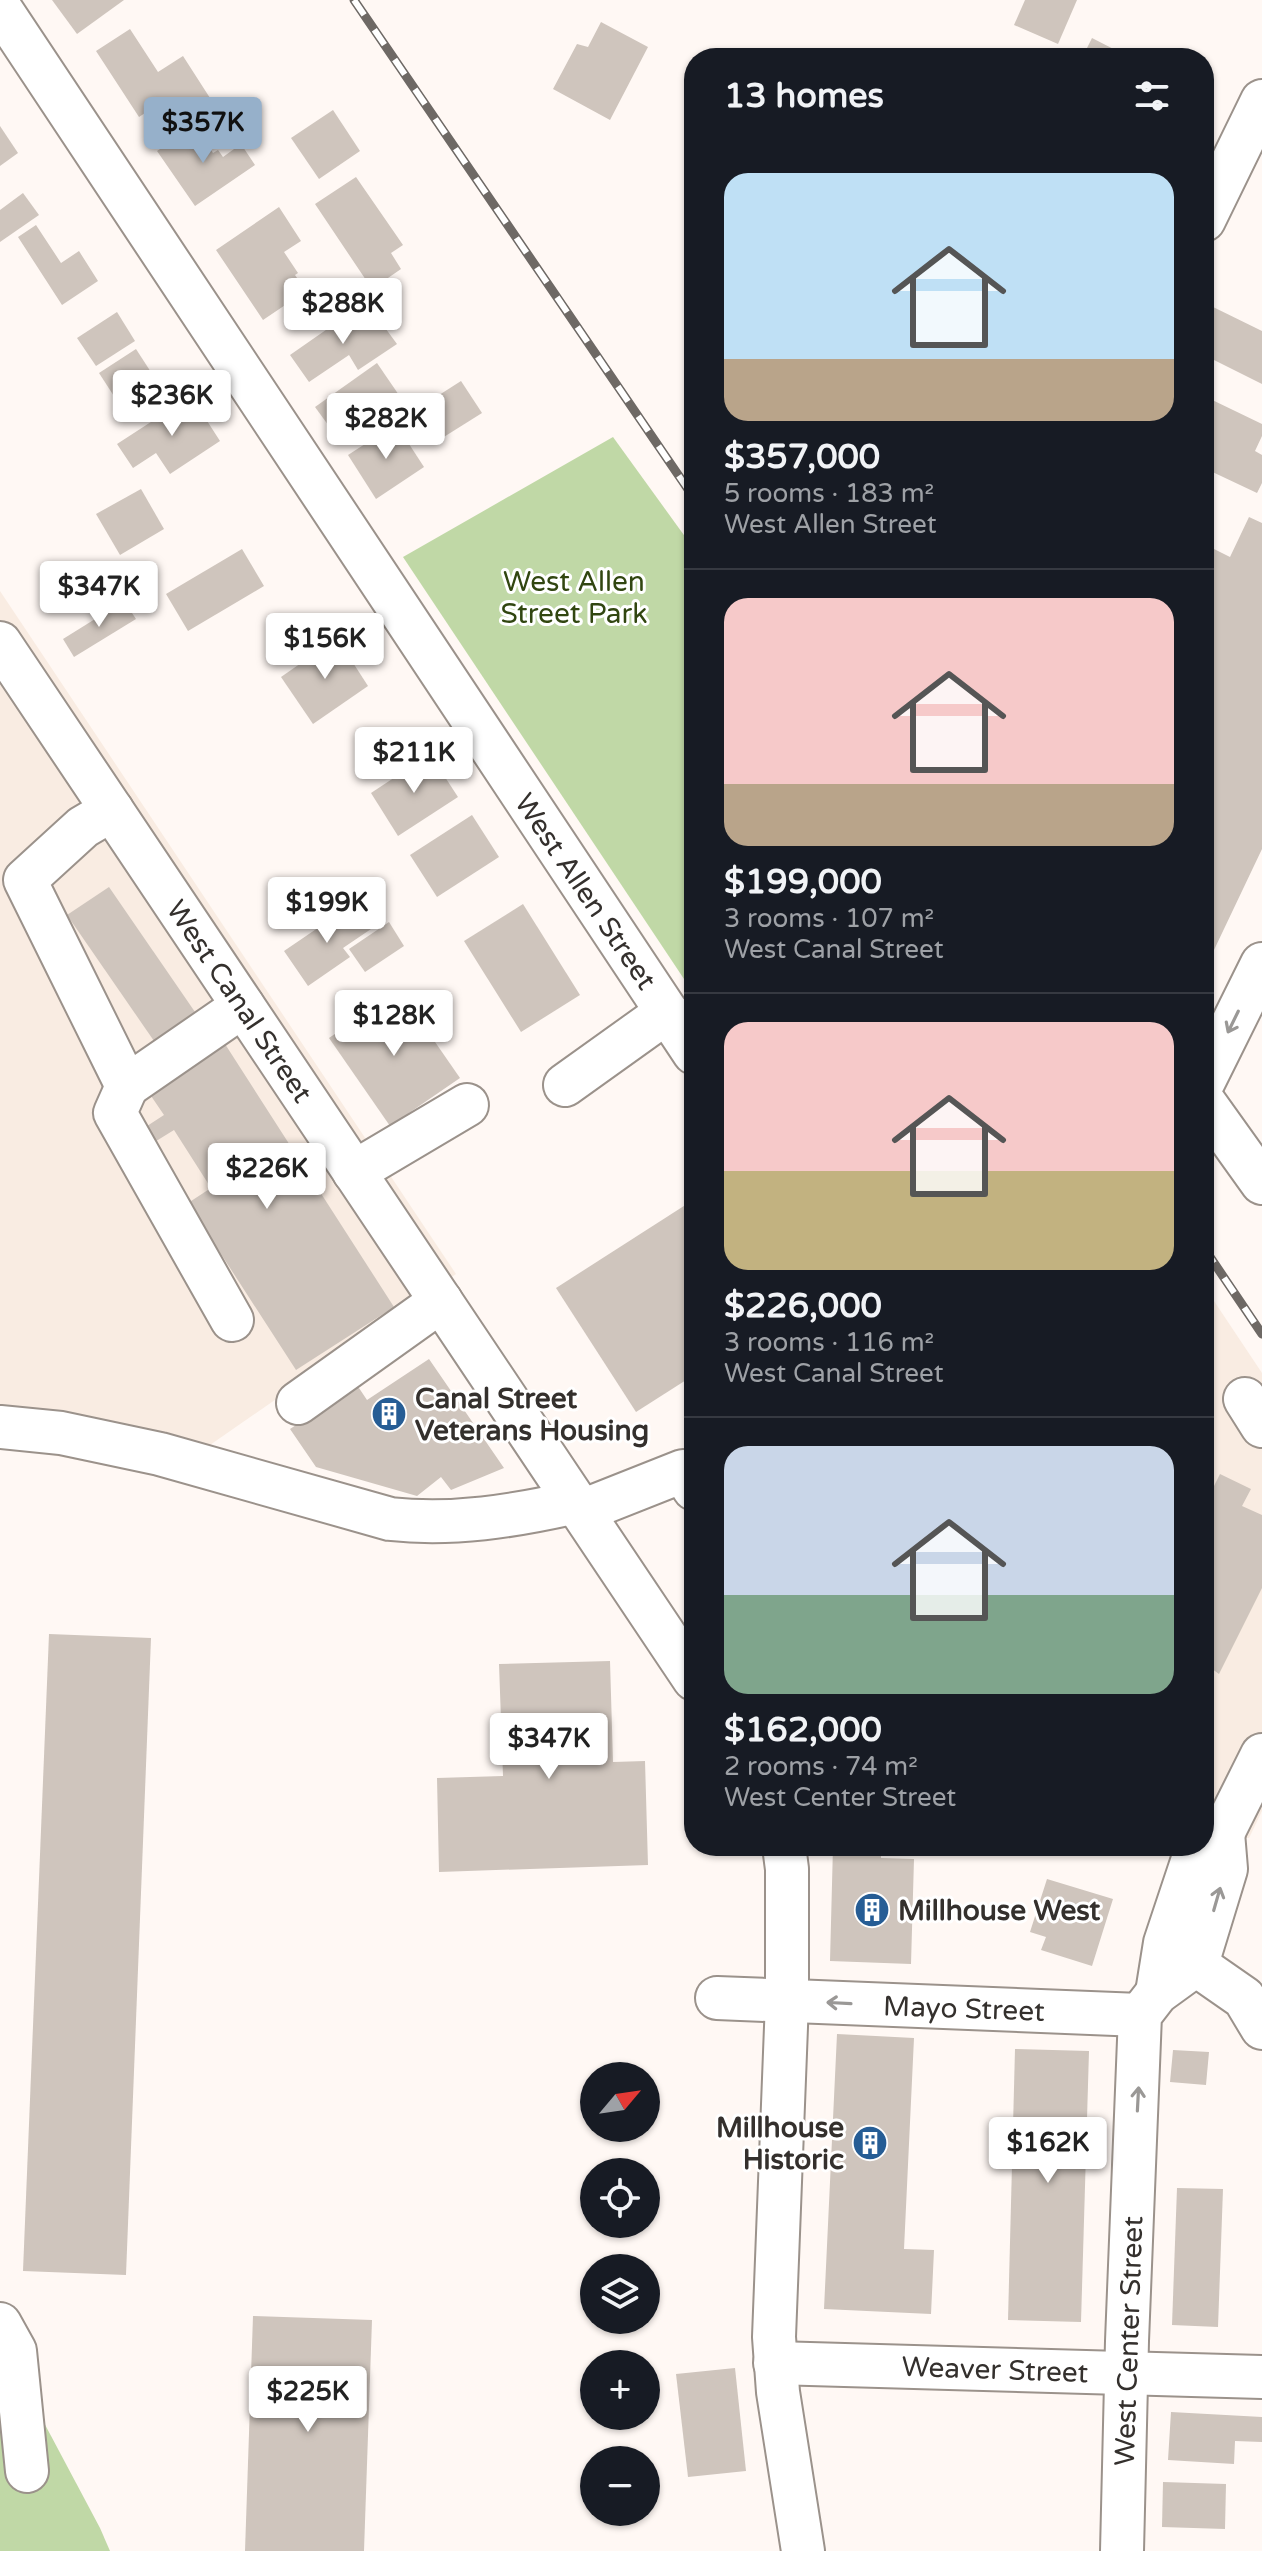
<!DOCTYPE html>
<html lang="en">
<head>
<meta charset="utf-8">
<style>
	body { margin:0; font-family:"Varela Round",sans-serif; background:#242831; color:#f1f3f6; height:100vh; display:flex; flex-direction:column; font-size:30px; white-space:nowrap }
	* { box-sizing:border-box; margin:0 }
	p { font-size:26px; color:#9ea1a6 }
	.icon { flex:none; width:44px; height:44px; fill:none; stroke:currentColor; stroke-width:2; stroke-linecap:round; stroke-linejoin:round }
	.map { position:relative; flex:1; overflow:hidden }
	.drawer { position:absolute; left:684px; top:48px; width:530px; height:1808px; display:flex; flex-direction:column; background:#171b24; border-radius:32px; box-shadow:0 2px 6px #0004 }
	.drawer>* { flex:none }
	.needle { width:52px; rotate:61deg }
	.fabs { position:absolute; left:580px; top:2062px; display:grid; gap:16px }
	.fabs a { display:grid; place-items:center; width:80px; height:80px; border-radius:50%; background:#171b24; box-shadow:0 2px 6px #0004; font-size:40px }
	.price { position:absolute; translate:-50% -68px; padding:0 18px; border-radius:8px; background:#fff; color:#222; font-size:26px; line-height:52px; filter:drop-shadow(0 2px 4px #0008) }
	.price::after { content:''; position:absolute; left:50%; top:48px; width:24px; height:18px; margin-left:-12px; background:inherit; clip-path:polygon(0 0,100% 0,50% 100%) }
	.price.active { background:#96b0ca; color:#111 }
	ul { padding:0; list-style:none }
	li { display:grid; align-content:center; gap:16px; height:424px; padding:0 40px }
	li+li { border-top:2px solid #363941 }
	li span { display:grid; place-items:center; height:248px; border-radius:24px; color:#555 }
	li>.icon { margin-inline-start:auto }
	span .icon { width:144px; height:144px; fill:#fffc; stroke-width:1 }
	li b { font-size:34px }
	h2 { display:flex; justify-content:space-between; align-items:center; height:96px; padding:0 40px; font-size:34px }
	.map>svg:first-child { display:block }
	.built { fill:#f9ece2 }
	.green { fill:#c0d8a6 }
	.building { fill:#cfc5bd }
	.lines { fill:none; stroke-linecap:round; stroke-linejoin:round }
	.minor-casing { stroke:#9b928b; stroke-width:46 }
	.minor { stroke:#fff; stroke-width:42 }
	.rail-casing { stroke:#6e6965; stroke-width:9 }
	.rail { stroke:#fff; stroke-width:6; stroke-dasharray:18; stroke-linecap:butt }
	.oneway { stroke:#9a9896 }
	.labels { text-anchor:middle; stroke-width:6; stroke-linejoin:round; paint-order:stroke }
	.park-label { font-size:28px; fill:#314610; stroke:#fff }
	.street-label { font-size:28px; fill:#34302d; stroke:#fff }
	.poi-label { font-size:28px; font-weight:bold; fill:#34302d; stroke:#fff; text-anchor:start }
</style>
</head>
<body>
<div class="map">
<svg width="1262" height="2551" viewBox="0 0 1262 2551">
	<rect width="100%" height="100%" fill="#fff8f4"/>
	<g class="built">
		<path d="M0 591 456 1274 164 1477 0 1445Z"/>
		<path d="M1204 1286 1262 1373V1811L1249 1838 1204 1836Z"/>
	</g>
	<g class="green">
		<path d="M613 437 694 549V994L403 557Z"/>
		<path d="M0 2340 100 2528 110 2551H0Z"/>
	</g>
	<g class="building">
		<path d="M52 0H124L77 34Z"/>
		<path d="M1025 0H1077L1058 44 1014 25Z"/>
		<path d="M601 22 648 47 610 120 553 89 577 44 588 47Z"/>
		<path d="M130 29 158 72 183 56 210 98 170 125 157 105 139 117 96 51Z"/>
		<path d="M1092 38 1131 58H1082Z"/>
		<path d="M333 110 360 151 319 179 291 138Z"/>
		<path d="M0 126 18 153 0 166Z"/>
		<path d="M195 126 213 153 218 150 223 157 241 144 255 165 195 206 157 151Z"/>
		<path d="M356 177 403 245 391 253 401 269 372 289 315 204Z"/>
		<path d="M23 193 39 215 0 242V210Z"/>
		<path d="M279 207 301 241 284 252 298 273 295 275 306 291 263 320 216 250Z"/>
		<path d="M36 225 61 263 79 251 98 281 62 305 18 237Z"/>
		<path d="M1209 305 1262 331V384L1204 355V316Z"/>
		<path d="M356 309 370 328 380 321 397 344 358 370 349 355 309 382 290 355Z"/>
		<path d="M117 312 135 341 96 366 77 338Z"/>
		<path d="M136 349 158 383 121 407 99 373Z"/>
		<path d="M377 363 403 401 342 444 315 407Z"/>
		<path d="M461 381 482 413 431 445 411 413Z"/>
		<path d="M191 396 220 441 170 474 156 453 133 468 117 444Z"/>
		<path d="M1204 396 1262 424V436L1255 451 1262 455V483L1257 493 1204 468Z"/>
		<path d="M396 424 424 467 376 499 348 455Z"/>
		<path d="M141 489 164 529 120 555 96 514Z"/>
		<path d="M1249 517 1262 523V849L1204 971V544L1230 557Z"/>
		<path d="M242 549 264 586 188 631 166 594Z"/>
		<path d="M124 601 136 619 74 657 63 639Z"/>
		<path d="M337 638 368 686 313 724 281 677Z"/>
		<path d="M430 754 458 797 398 836 371 793Z"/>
		<path d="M472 815 499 857 437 897 410 855Z"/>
		<path d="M109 887 195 1012 154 1041 67 915Z"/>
		<path d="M353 904 371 929 343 948 350 957 308 986 284 951Z"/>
		<path d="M523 904 580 995 521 1032 464 941Z"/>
		<path d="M389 922 404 946 365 972 349 949Z"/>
		<path d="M399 990 460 1078 390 1126 329 1038Z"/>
		<path d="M225 1044 394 1307 296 1370 188 1203 211 1188 174 1130 153 1143 144 1128 164 1115 149 1093Z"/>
		<path d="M687 1204 694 1215V1375L636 1412 556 1288Z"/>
		<path d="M429 1359 504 1468 451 1490 441 1477 417 1496 316 1467 290 1429 357 1385 367 1400Z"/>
		<path d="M1220 1474 1251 1489 1242 1506 1262 1515V1588L1219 1674 1204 1663V1495L1207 1500Z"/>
		<path d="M49 1634 151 1638 126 2275 23 2271Z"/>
		<path d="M610 1661 613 1762 645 1761 648 1865 439 1872 437 1778 503 1776 499 1664Z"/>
		<path d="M833 1846H881V1858L914 1859 911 1964 830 1961Z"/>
		<path d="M1047 1879 1113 1899 1092 1966 1041 1950 1046 1937 1030 1932Z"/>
		<path d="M837 2034 914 2038 904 2249 934 2250 931 2314 824 2309Z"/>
		<path d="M1015 2049 1089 2051 1081 2322 1008 2320Z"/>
		<path d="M1173 2050 1209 2052 1206 2085 1170 2082Z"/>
		<path d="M1177 2188 1223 2189 1218 2327 1172 2325Z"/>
		<path d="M253 2316 372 2320 364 2551H245Z"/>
		<path d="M735 2368 746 2471 688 2477 676 2374Z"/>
		<path d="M1171 2412 1262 2417V2442L1235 2441 1234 2464 1168 2460Z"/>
		<path d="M1163 2482 1226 2484 1225 2529 1162 2527Z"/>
	</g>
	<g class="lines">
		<defs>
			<g id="minor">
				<path d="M0 8 694 1053"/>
				<path d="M1204 220 1262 101"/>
				<path d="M0 643 694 1679"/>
				<path d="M112 810 83 827 25 880 127 1086 243 1006"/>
				<path d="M1204 1081 1262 964"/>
				<path d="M565 1085 667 1012"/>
				<path d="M127 1086 115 1113 232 1320"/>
				<path d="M1204 1102 1262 1183"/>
				<path d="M354 1172 467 1105"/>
				<path d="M1245 1399 1262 1426"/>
				<path d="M298 1403 441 1301"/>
				<path d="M0 1427 61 1433 160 1454 390 1519C453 1526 514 1516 576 1502"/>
				<path d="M582 1511 683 1471 694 1489"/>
				<path d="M784 1846 787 1869V2001L774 2337 778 2392 803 2551"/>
				<path d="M1175 1950 1244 1998 1262 2028"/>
				<path d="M1157 1993 1165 1943 1194 1856 1223 1833 1262 1755"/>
				<path d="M717 1998 1140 2015"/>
				<path d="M0 2324 15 2351 27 2471"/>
				<path d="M775 2363 1262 2377"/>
				<path d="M1122 2551 1127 2341 1140 2015 1157 1993 1197 1964 1226 1869 1223 1833"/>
			</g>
		</defs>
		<use href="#minor" class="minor-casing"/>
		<use href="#minor" class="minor"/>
		<defs>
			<g id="rail">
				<path d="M354 0 694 498"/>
				<path d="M1204 1248 1262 1334"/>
			</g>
		</defs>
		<use href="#rail" class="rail-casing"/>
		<use href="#rail" class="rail"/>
	</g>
	<defs><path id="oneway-shaft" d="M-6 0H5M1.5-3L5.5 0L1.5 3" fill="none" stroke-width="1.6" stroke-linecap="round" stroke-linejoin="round" transform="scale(2)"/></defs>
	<g class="oneway">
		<use href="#oneway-shaft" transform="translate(1233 1022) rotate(116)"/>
		<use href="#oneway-shaft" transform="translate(1217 1899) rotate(-74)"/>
		<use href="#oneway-shaft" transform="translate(839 2003) rotate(-177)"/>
		<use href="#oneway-shaft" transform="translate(1138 2099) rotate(-87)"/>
	</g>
	<defs>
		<symbol id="building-disc" viewBox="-11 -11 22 22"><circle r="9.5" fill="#265d95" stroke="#fff"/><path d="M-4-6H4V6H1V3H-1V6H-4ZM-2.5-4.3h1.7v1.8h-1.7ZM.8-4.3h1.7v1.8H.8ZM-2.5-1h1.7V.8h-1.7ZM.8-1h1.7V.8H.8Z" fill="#fff"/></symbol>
	</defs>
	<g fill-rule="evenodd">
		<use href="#building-disc" x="369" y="1394" width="40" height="40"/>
		<use href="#building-disc" x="852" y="1890" width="40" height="40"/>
		<use href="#building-disc" x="850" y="2123" width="40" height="40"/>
	</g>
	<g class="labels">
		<g class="park-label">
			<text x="574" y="591">West Allen<tspan x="574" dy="32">Street Park</tspan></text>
		</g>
		<g class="street-label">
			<text transform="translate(586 891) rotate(56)" y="10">West Allen Street</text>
			<text transform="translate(240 1001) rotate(56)" y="10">West Canal Street</text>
			<text transform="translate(964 2008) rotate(2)" y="10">Mayo Street</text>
			<text transform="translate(1128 2341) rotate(-88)" y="10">West Center Street</text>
			<text transform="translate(995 2369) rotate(2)" y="10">Weaver Street</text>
		</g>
		<g class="poi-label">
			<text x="415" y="1408">Canal Street<tspan x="415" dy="32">Veterans Housing</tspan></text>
			<text x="898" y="1920">Millhouse West</text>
			<text x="844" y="2137" text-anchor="end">Millhouse<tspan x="844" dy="32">Historic</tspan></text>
		</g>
	</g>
</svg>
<div class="fabs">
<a><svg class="needle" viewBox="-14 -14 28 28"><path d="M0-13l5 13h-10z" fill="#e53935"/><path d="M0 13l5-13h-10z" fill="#9ea1a6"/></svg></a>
<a><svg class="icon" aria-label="locate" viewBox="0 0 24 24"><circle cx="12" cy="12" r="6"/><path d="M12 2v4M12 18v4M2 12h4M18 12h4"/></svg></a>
<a><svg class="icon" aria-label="layers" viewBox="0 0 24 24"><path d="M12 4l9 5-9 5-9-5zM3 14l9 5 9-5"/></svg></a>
<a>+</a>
<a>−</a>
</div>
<b class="price active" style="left:203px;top:165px">$357K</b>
<b class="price" style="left:343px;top:346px">$288K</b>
<b class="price" style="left:172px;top:438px">$236K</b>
<b class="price" style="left:386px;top:461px">$282K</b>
<b class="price" style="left:99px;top:629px">$347K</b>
<b class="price" style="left:325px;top:681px">$156K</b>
<b class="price" style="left:414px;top:795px">$211K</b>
<b class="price" style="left:327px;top:945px">$199K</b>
<b class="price" style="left:394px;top:1058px">$128K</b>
<b class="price" style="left:267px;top:1211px">$226K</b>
<b class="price" style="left:549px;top:1781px">$347K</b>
<b class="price" style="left:1048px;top:2185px">$162K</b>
<b class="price" style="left:308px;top:2434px">$225K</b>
<section class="drawer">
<h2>13 homes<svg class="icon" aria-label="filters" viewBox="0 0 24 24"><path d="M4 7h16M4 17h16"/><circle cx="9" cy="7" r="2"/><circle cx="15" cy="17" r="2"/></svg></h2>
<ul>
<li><span style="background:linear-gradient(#bfe0f5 75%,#b9a48a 0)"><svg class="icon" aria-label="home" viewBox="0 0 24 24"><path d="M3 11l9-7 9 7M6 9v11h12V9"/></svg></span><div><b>$357,000</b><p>5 rooms · 183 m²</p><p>West Allen Street</p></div></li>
<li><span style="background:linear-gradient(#f6c9c9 75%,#b9a48a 0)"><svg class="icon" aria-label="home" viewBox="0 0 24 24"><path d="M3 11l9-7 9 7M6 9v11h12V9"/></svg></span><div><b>$199,000</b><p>3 rooms · 107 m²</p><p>West Canal Street</p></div></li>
<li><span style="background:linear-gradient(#f6c9c9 60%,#c2b280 0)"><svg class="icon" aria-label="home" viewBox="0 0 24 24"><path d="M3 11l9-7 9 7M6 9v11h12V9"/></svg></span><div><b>$226,000</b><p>3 rooms · 116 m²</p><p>West Canal Street</p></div></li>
<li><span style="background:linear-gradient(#c9d6e8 60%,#7fa58c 0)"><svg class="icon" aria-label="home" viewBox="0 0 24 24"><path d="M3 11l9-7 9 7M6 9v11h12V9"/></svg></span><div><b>$162,000</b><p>2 rooms · 74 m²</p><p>West Center Street</p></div></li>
</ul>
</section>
</div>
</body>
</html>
